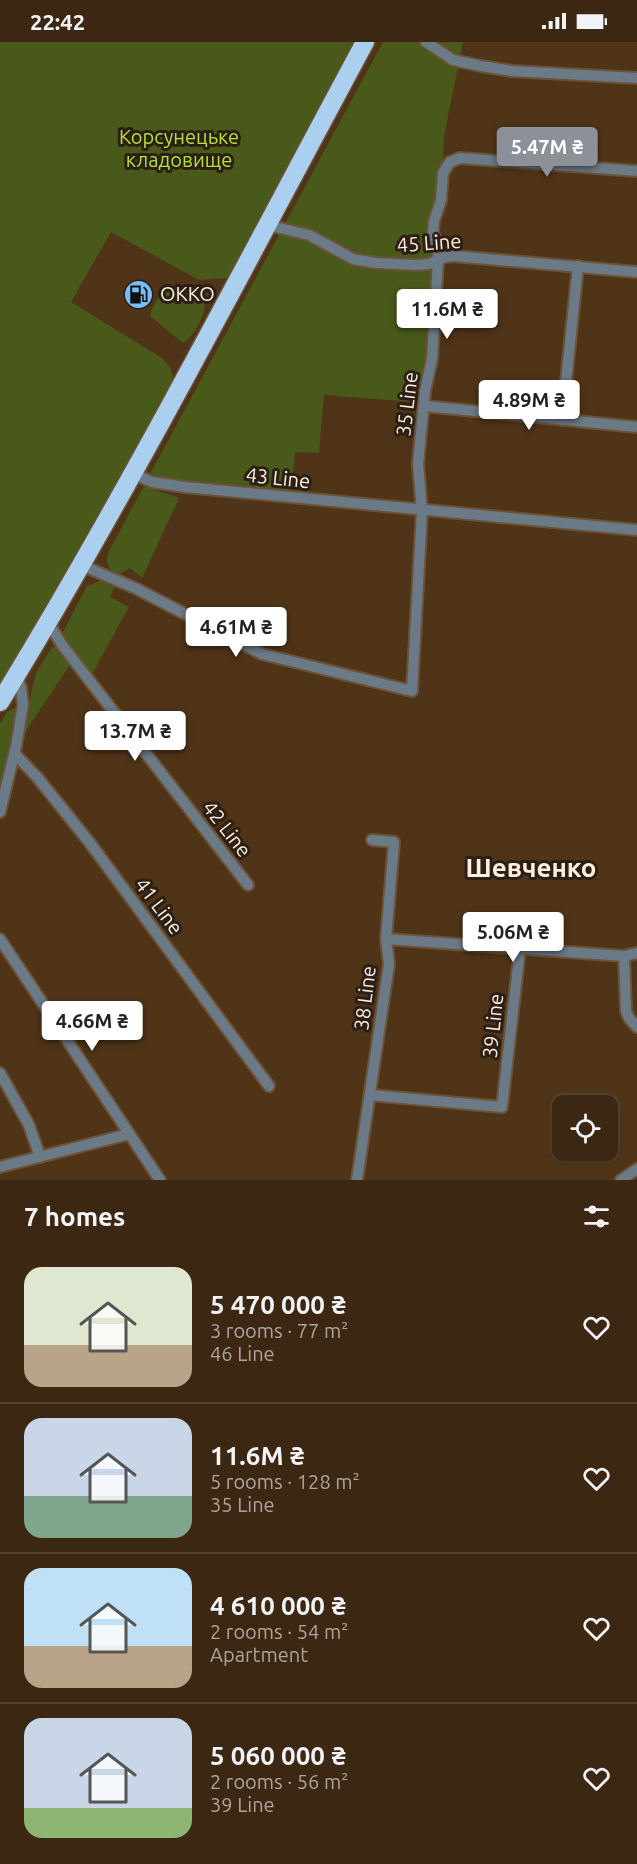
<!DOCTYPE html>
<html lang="en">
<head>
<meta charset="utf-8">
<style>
	body { margin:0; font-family:Ubuntu,sans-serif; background:#432f1b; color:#f1f3f6; height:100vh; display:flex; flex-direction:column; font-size:22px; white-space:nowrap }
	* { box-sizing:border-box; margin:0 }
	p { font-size:20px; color:#aca59f }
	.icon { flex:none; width:33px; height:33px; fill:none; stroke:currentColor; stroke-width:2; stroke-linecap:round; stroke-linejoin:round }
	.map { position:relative; height:1138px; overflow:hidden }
	.drawer { display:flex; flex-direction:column; background:#3c2712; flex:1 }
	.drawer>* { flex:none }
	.tools { position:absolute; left:552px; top:1053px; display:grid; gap:12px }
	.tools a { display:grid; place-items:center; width:66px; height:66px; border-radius:12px; background:#3c2712; box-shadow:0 2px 4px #0004,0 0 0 2px #554432; font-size:30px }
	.price { position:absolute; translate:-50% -51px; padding:0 14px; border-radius:6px; background:#fff; color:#222; font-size:20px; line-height:39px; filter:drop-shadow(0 2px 3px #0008) }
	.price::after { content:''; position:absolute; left:50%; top:36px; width:18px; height:14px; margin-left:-9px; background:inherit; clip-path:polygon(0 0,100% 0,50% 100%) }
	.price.active { background:#8c9099; color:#fff }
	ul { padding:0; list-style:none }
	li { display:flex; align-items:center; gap:18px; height:150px; padding:0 24px }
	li+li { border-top:2px solid #554432 }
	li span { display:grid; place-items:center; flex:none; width:168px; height:120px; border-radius:18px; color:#555 }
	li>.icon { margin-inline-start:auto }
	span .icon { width:72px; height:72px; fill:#fffc; stroke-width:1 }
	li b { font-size:26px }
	h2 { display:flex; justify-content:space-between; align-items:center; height:72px; padding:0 24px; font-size:26px }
	.status { display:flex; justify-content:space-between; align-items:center; height:42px; padding:0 30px; background:#3c2712; direction:ltr }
	.status svg { height:16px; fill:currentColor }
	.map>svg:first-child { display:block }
	.green { fill:#48591a }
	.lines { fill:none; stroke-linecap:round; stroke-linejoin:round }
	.street-casing { stroke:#6c5238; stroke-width:14 }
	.highway-casing { stroke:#6c5238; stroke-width:21 }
	.street { stroke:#6b7a87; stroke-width:10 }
	.highway { stroke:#abd0ef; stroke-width:18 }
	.labels { text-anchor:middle; stroke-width:6; stroke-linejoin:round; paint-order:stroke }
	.park-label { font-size:20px; fill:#b6e138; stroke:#2c1f13 }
	.street-label { font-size:20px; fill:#fdeee2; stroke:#2c1f13 }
	.poi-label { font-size:20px; fill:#fdeee2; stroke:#2c1f13; text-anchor:start }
	.district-label { font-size:26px; font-weight:bold; fill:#fdeee2; stroke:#2c1f13 }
</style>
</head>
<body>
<div class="status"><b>22:42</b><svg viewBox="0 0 49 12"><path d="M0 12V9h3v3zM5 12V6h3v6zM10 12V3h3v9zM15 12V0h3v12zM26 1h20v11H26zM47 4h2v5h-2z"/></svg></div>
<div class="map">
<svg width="637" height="1138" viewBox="0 0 637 1138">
	<rect width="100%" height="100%" fill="#503418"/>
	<g class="green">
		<path d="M0 0H361L229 236 199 238 111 190 71 260 162 316 170 325 174 337 72 524 0 646Z"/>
		<path d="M383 0H463L444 94 443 131 434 179 438 207 425 349 414 360 324 353 319 411 295 410 291 451 169 438 150 432Z"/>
		<path d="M166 250H173L203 261 205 264C204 275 193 295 183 301L150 274C151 266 158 253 166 250Z"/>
		<path d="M144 444 179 456 142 536 130 526 119 533C109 528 105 522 108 511Z"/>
		<path d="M102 538 115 544 110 555 129 565 92 632 65 601 63 590 87 544Z"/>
		<path d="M52 605 60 606 72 620 21 696 36 631Z"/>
		<path d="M14 666 17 672 0 742V682L7 670Z"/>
	</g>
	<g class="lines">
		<defs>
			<g id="street">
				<path d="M426 0 453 18 481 24 512 29 637 36"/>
				<path d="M267 183 309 193 353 217 376 221 416 223 429 222 445 215 454 214 637 230"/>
				<path d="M424 364 637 385"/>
				<path d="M562 378 578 224"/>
				<path d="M132 431 152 440 185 445 637 488"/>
				<path d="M81 523 137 547 262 612 412 649 422 469 418 422 425 349 432 317 438 219V207L433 190 434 179 441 158 443 131 450 120 460 116 637 129"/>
				<path d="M48 580 62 603 248 843"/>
				<path d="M14 711 37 735 90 801 269 1044"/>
				<path d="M0 770 16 704 23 663 21 646 16 634"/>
				<path d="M0 897 160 1138"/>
				<path d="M386 897 624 914 637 911"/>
				<path d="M624 914 626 969 629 976 637 985"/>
				<path d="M0 1031 29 1083 40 1115"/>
				<path d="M370 1053 502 1065 520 907"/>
				<path d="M0 1125 129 1092"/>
				<path d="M357 1138 389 922 386 897 394 800 372 798"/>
				<path d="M621 1138 637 1127"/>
			</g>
			<path id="highway" d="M0 660C131 446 246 221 365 0"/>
		</defs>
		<use href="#street" class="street-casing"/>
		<use href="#highway" class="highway-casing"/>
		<use href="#street" class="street"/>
		<use href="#highway" class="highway"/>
	</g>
	<defs>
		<symbol id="fuel-disc" viewBox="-11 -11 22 22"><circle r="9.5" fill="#78bff7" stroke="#2c1f13"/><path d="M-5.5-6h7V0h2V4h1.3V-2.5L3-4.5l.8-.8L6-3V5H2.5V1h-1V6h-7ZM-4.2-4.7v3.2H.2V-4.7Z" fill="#111"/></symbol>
	</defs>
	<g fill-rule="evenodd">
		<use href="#fuel-disc" x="122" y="236" width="33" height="33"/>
	</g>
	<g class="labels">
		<g class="park-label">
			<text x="179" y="102">Корсунецьке<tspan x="179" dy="23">кладовище</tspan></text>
		</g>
		<g class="street-label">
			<text transform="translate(429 201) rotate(-4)" y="7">45 Line</text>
			<text transform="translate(407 362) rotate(-83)" y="7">35 Line</text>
			<text transform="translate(278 436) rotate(6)" y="7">43 Line</text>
			<text transform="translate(227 787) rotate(52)" y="7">42 Line</text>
			<text transform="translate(159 864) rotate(53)" y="7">41 Line</text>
			<text transform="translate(365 956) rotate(-83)" y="7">38 Line</text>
			<text transform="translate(493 984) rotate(-84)" y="7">39 Line</text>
		</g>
		<g class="poi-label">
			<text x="160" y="259">OKKO</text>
		</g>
		<g class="district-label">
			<text x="531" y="835">Шевченко</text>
		</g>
	</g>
</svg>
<div class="tools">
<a><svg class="icon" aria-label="locate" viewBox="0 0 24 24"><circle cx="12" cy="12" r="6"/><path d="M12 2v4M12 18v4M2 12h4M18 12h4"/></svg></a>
</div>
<b class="price active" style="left:547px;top:136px">5.47M ₴</b>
<b class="price" style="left:447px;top:298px">11.6M ₴</b>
<b class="price" style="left:529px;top:389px">4.89M ₴</b>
<b class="price" style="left:236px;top:616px">4.61M ₴</b>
<b class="price" style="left:135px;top:720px">13.7M ₴</b>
<b class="price" style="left:513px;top:921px">5.06M ₴</b>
<b class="price" style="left:92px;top:1010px">4.66M ₴</b>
</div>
<section class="drawer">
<h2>7 homes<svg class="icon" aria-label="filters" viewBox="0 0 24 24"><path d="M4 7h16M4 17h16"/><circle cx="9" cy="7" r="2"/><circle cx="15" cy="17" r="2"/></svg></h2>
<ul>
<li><span style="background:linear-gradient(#dfe7d0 65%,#b9a48a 0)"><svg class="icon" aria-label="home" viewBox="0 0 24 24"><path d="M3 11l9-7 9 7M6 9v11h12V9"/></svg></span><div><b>5 470 000 ₴</b><p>3 rooms · 77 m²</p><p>46 Line</p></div><svg class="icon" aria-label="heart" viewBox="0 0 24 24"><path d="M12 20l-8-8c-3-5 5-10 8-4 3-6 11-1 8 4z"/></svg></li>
<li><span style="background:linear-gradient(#c9d6e8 65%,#7fa58c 0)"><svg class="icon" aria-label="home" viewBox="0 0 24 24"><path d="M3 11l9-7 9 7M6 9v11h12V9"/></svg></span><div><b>11.6M ₴</b><p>5 rooms · 128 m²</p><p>35 Line</p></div><svg class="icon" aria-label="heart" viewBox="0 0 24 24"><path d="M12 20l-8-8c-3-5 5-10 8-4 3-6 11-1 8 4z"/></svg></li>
<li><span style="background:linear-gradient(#bfe0f5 65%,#b9a48a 0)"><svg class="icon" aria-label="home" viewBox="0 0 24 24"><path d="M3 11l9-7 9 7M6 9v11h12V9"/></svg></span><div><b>4 610 000 ₴</b><p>2 rooms · 54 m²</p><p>Apartment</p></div><svg class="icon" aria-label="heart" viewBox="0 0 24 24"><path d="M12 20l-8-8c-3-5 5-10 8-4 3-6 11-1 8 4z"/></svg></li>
<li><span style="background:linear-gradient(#c9d6e8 75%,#8fb573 0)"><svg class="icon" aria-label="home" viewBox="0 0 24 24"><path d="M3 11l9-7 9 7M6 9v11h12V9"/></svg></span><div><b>5 060 000 ₴</b><p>2 rooms · 56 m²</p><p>39 Line</p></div><svg class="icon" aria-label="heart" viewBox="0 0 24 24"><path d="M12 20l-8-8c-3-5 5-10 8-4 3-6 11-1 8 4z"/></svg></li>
</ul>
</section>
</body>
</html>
